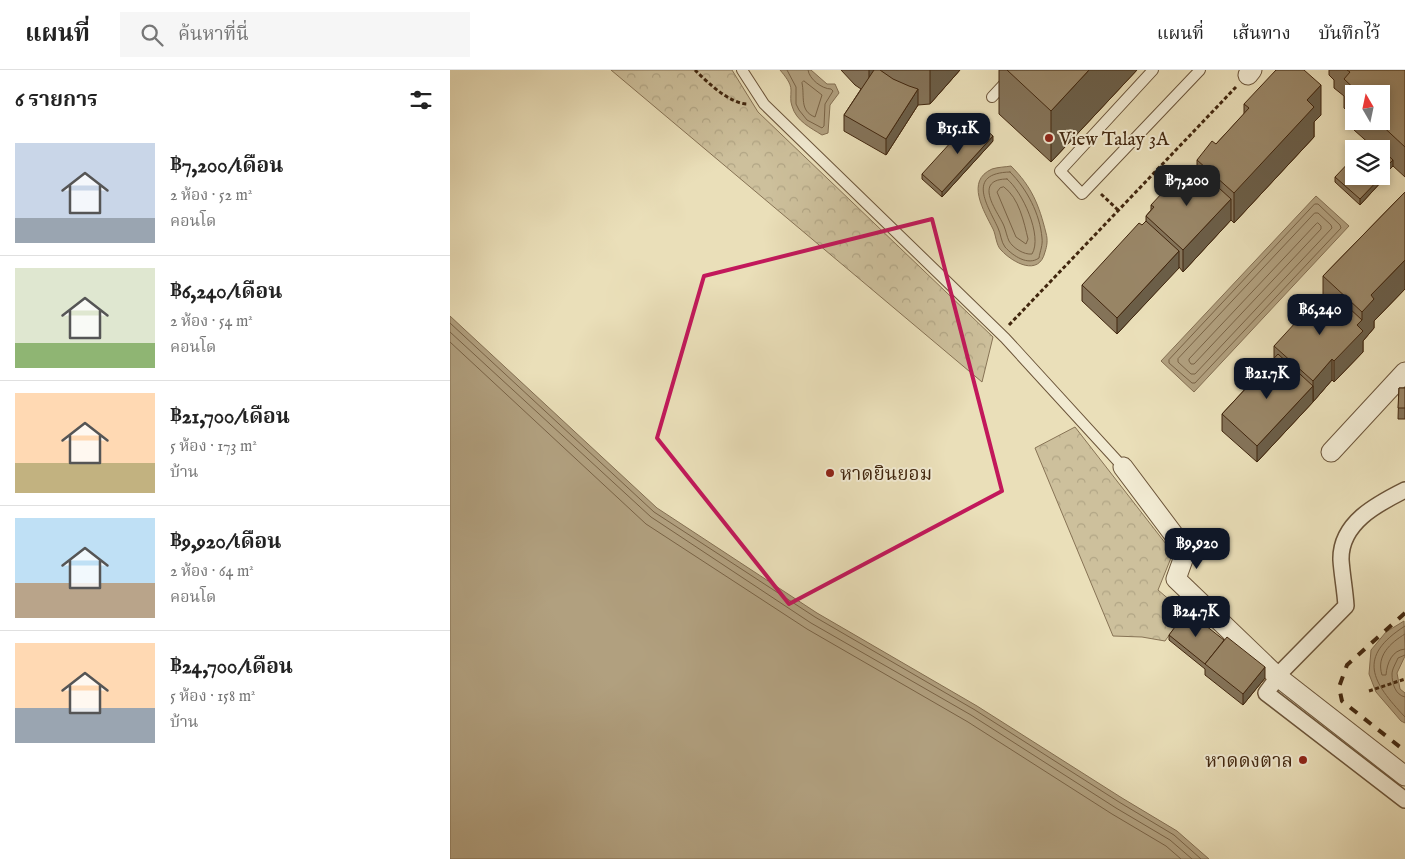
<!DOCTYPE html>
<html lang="th">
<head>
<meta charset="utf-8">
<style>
	body { margin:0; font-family:"IM FELL English","Noto Serif Thai",serif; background:#f6f6f6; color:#222; height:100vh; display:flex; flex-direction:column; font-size:19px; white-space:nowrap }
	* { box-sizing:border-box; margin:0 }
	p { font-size:16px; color:#767676 }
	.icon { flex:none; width:28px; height:28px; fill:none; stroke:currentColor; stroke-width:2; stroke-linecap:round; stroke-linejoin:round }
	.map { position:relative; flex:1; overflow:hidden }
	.sheet { display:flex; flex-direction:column; background:#fff; width:450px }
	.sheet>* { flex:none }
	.needle { width:32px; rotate:351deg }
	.buttons { position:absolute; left:895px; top:15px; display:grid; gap:10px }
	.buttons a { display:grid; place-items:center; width:45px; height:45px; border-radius:0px; background:#fff; box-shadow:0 2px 8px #0003; font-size:25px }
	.price { position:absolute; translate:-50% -42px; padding:0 11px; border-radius:10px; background:#111827; color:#fff; font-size:16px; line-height:32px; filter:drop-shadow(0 1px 2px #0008) }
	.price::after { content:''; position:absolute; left:50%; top:30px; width:15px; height:11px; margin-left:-8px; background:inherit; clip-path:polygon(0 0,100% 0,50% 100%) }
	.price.current { background:#222; color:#fff }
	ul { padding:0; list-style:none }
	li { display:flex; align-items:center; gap:15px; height:125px; padding:0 15px }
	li+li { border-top:1px solid #e0e0e0 }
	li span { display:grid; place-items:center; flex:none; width:140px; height:100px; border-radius:0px; color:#555 }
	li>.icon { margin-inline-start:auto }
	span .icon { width:60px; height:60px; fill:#fffc; stroke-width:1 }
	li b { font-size:21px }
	h2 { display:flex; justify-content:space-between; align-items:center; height:60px; padding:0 15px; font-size:21px }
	header { display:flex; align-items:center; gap:30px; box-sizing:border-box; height:70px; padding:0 25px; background:#fff; border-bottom:1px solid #e0e0e0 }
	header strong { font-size:24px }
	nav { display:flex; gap:28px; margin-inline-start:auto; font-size:18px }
	.search { width:350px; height:45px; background:#f6f6f6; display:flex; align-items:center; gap:12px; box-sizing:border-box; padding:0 18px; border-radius:0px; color:#767676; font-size:19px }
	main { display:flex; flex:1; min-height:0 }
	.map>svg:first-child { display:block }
	.forest { fill:url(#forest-crowns); stroke:#877355 }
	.water { fill:#b1a07f; stroke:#846f52 }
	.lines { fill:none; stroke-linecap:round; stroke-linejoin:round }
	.shore { stroke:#796346; stroke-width:1 }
	.service-casing { stroke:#6b5439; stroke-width:12 }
	.pedestrian-casing { stroke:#6b5439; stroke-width:18 }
	.minor-casing { stroke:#6b5439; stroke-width:21 }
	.path { stroke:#41260e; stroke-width:3; stroke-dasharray:4 2.5; stroke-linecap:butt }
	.service { stroke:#f1ead2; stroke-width:10 }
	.pedestrian { stroke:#f1ead2; stroke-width:15 }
	.minor { stroke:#f1ead2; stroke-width:19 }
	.rail { stroke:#41260e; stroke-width:4; stroke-dasharray:9 9; stroke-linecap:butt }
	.wall { fill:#847359; stroke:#41260e }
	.shaded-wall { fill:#6b5e48; stroke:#41260e }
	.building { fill:#998667; stroke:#41260e }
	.marked { fill:none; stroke:#c2185b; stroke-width:4; stroke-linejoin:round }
	.poi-dot { fill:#8f2418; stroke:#f1ead2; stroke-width:2 }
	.labels { text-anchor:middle; stroke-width:4; stroke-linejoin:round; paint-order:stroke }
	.poi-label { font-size:19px; fill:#41260e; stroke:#f1ead2; text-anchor:start }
</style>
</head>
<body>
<header>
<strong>แผนที่</strong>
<div class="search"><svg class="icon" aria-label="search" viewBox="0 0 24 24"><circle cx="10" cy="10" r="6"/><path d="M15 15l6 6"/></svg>ค้นหาที่นี่</div>
<nav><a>แผนที่</a><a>เส้นทาง</a><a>บันทึกไว้</a></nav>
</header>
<main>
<section class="sheet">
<h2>6 รายการ<svg class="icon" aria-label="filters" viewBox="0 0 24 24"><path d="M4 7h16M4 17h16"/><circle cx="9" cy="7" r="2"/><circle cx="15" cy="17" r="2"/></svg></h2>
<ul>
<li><span style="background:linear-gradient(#c9d6e8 75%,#9aa5b1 0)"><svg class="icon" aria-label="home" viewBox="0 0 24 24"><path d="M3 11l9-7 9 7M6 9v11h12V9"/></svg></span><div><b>฿7,200/เดือน</b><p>2 ห้อง · 52 m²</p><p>คอนโด</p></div></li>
<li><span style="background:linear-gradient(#dfe7d0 75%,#8fb573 0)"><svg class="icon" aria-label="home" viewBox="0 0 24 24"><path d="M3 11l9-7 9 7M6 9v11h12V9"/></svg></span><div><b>฿6,240/เดือน</b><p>2 ห้อง · 54 m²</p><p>คอนโด</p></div></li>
<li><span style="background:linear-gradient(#ffd9b3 70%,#c2b280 0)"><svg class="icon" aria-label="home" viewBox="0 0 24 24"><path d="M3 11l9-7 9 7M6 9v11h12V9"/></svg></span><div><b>฿21,700/เดือน</b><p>5 ห้อง · 173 m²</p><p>บ้าน</p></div></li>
<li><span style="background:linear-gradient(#bfe0f5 65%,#b9a48a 0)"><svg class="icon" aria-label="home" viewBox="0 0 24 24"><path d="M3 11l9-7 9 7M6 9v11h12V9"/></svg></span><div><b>฿9,920/เดือน</b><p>2 ห้อง · 64 m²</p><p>คอนโด</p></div></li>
<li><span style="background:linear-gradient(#ffd9b3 65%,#9aa5b1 0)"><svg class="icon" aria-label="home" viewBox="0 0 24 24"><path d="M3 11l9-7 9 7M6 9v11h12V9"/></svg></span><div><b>฿24,700/เดือน</b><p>5 ห้อง · 158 m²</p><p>บ้าน</p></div></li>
</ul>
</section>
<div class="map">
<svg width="955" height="789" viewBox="0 0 955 789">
	<defs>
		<pattern id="forest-crowns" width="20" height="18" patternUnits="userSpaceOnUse" patternTransform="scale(1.25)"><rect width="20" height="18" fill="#cdc09c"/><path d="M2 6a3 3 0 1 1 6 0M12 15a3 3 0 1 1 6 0" fill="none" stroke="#b1a585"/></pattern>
	</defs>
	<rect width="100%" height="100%" fill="#eadfb9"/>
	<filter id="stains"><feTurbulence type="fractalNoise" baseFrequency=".004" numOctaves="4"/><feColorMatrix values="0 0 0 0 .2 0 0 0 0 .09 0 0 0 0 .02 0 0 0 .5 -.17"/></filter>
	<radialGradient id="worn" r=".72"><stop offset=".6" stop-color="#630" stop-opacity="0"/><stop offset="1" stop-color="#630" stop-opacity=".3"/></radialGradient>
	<g class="forest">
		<path d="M161 0H282L308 42 543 267 532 312Z"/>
		<path d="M625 357 723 483 708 520 735 543 715 571 692 567 663 566 585 378Z"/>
	</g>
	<g class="water">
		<path d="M330 0H361L377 14H385L389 23 380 35 378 63 372 65C361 58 346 51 342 36 340 31 341 26 341 20 341 13 335 6 330 0Z"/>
		<path d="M561 96C582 117 589 135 596 163 598 170 597 176 595 182 589 207 563 193 551 180 546 175 546 165 543 159 534 141 515 111 542 99 548 97 556 97 561 96Z"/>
		<path d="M866 126 899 156 744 322 711 291Z"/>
		<path d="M0 246 207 438 367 543 527 636 672 728 727 761 759 789H0Z"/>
		<path d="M954 551 955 586 947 603 950 619 955 623V653L951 651 926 622 919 604 921 580 936 562Z"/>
	</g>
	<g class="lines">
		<g class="shore">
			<path d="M337 0 346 17V34L349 40 357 50 372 58 374 56 375 34 383 21 381 19C372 19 359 9 358 0"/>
			<path d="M354 11 372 25 365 47C349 41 355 26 352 13Z"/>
			<path d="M560 102C577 119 590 144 592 168 593 175 590 181 589 188 578 196 563 186 555 177 551 172 551 164 548 158 538 136 515 103 560 102Z"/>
			<path d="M557 109C572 121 593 166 582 184 574 185 563 178 559 171 557 167 556 161 554 156 550 146 535 127 540 116 543 110 551 109 557 109Z"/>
			<path d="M554 117C569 128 574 152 578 169L576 174 566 167 547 122 550 118Z"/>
			<path d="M865 134H868L890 155 891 158 745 313H742L719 293V290Z"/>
			<path d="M865 143H868L881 155 882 158 745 304H741L728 292V289Z"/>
			<path d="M868 153 871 156V159L744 294H741L739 291V289L866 154Z"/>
			<path d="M0 253 204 442 365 547 525 640 669 732 724 765 751 789"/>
			<path d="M0 262 201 447 361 553 521 645 666 738 720 770 742 789"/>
			<path d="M0 272 196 454 357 559 518 652 662 744 716 776 731 789"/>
			<path d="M955 556C906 587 922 612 955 647"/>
			<path d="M955 564C940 573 926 586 932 605H936C937 593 942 580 955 579"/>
			<path d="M955 585 948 588C946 593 942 599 942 604 942 613 945 625 955 627"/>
		</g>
		<defs>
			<g id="service">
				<path d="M292 0 314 34 555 268 673 397"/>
				<path d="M703 0 610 101 632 124 750 0"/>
				<path d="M542 27 567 0"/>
			</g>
			<path id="pedestrian" d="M955 420C927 434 890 453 891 490 892 505 895 520 896 536L833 600 816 623 955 730"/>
			<g id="minor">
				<path d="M798 5 802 0"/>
				<path d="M881 382 955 302"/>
				<path d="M673 397 736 481 726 509 828 607 955 706"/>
			</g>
		</defs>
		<use href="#service" class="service-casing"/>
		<use href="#pedestrian" class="pedestrian-casing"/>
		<use href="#minor" class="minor-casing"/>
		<g class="path">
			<path d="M245 0C258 13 280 34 298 34"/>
			<path d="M651 124 668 140"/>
			<path d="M559 255 786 17"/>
			<path d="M919 621 955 609"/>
		</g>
		<use href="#service" class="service"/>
		<use href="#pedestrian" class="pedestrian"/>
		<use href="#minor" class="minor"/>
		<path class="rail" d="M955 543 897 595 889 617 892 631 955 681"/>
	</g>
	<g class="wall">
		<path d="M391 0H510L480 34 468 35 436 85 394 61V45L411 19 405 15Z"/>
		<path d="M549 0H687L601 92 549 44Z"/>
		<path d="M879 0H955V107L943 96 932 107V111L910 135 885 112V107L931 106V79H919L922 76 904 60V51H931V24H904V47L894 38V26L884 18V10L879 5Z"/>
		<path d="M794 34 871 45 864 52V67L784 153 781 150 733 202 729 197 667 264 632 231V215L696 151V146L701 140V135L743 102 747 98V90L766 74 794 44Z"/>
		<path d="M543 71 492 127 472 109V104Z"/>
		<path d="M955 122V219L924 251V258L913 271V282L884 312 882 310 863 332 807 392 772 361V344L824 288V276L873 229V206Z"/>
		<path d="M949 318H955V349H948Z"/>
		<path d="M719 565 815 608 793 635 755 605V599L719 570Z"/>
	</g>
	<g class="shaded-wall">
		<path d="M419 0H426L419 24Z"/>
		<path d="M480 0H510L480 34Z"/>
		<path d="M639 0H687L601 92V41Z"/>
		<path d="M871 15V45L864 52V67L784 153V123L857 30Z"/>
		<path d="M468 19V35L436 85V69Z"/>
		<path d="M543 66V71L492 127V122Z"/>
		<path d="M943 90V96L932 107V111L910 135V129L931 106V102Z"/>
		<path d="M781 129V150L733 202V180Z"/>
		<path d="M729 181V198L667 264V248Z"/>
		<path d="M955 190V219L924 251V258L913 271V282L884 312V291L907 255 912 250V242L921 225Z"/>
		<path d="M882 289V310L863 332V311Z"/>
		<path d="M863 316V332L807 392V376Z"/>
		<path d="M815 597V608L793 635V624Z"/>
	</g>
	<g class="building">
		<path d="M424 0H430L443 9 459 16 468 19 436 69 394 45Z"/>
		<path d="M557 0H639L601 41Z"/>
		<path d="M826 0H854L871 15 857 30 864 37 784 123 747 90 762 71 766 74 799 38 794 34Z"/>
		<path d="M897 0H955V77L927 51H931V24H910L894 9 900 2Z"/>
		<path d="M523 48 543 66 492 122 472 104Z"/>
		<path d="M924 73 930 79H919Z"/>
		<path d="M931 79 943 90 931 102Z"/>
		<path d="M904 87V106H931V105L932 106 910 129 885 107Z"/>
		<path d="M737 96 743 102 747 98 781 129 733 180 696 146 704 137 701 135Z"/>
		<path d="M955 122V190L921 225 924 229 912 242 873 206Z"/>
		<path d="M696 151 729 181 667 248 632 215 689 153 692 155Z"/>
		<path d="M877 225 881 229 885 225 912 250 907 255 913 261 884 291 882 289 863 311 824 276 869 227 872 230Z"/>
		<path d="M828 284 863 316 807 376 772 344Z"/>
		<path d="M949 318H955V338H948Z"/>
		<path d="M737 541 774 570 755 594 719 565Z"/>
		<path d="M777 567 815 597 793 624 755 594Z"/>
	</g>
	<path class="marked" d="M482 149 552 421 339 534 207 368 254 206Z"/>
	<g class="poi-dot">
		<circle cx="599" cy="68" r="5"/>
		<circle cx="380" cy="403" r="5"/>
		<circle cx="853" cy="690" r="5"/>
	</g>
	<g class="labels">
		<g class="poi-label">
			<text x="609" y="75">View Talay 3A</text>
			<text x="390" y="410">หาดยินยอม</text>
			<text x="843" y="697" text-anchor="end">หาดดงตาล</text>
		</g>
	</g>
	<rect width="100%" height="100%" filter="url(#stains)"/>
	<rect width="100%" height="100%" fill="url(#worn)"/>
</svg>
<div class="buttons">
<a><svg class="needle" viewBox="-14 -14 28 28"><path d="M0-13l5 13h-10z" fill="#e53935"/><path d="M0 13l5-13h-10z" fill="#767676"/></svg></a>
<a><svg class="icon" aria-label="layers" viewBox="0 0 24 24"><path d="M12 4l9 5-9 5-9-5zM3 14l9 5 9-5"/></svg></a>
</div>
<b class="price" style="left:508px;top:85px">฿15.1K</b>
<b class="price current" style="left:737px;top:137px">฿7,200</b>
<b class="price" style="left:870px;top:266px">฿6,240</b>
<b class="price" style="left:817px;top:330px">฿21.7K</b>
<b class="price" style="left:747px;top:500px">฿9,920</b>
<b class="price" style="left:746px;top:568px">฿24.7K</b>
</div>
</main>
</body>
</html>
